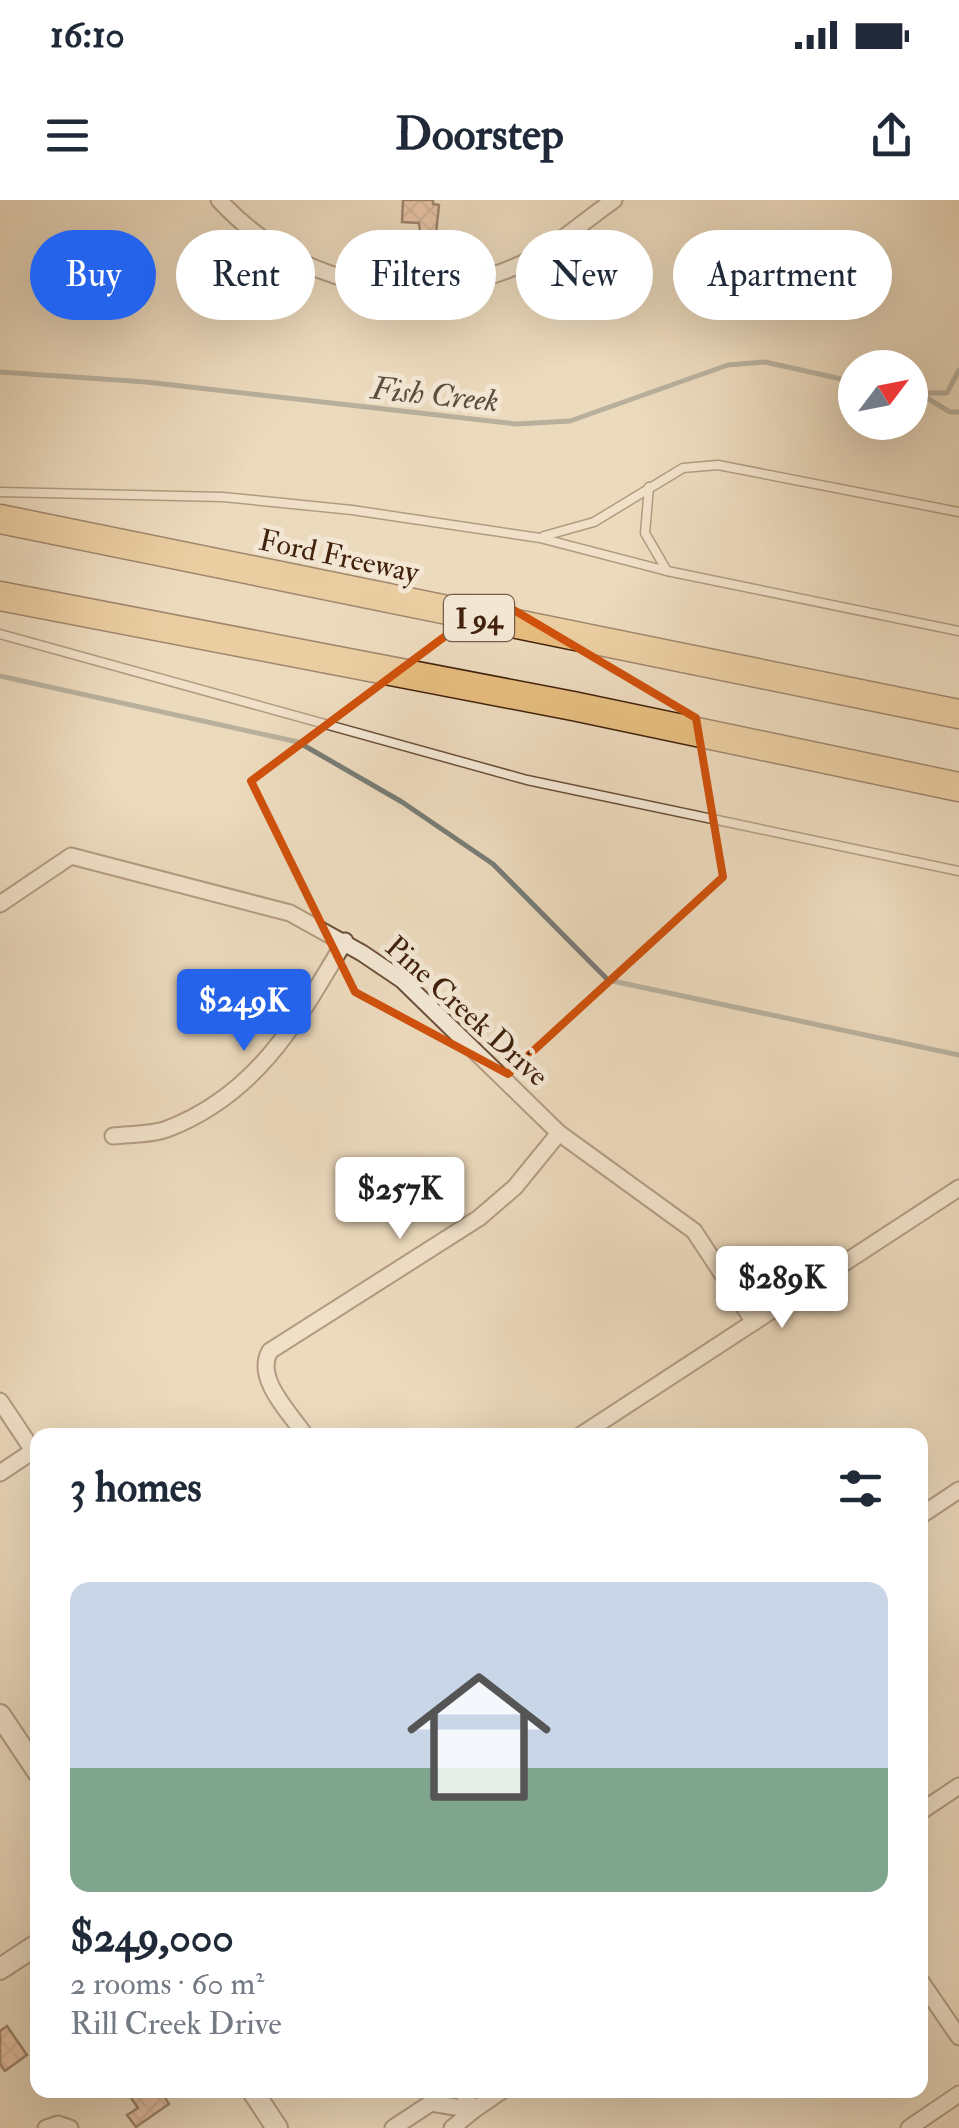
<!DOCTYPE html>
<html lang="en">
<head>
<meta charset="utf-8">
<style>
	body { margin:0; font-family:"IM FELL Double Pica",serif; background:#f6f6f7; color:#1f2937; height:100vh; display:flex; flex-direction:column; font-size:38px; white-space:nowrap }
	* { box-sizing:border-box; margin:0 }
	p { font-size:32px; color:#747a83 }
	.icon { flex:none; width:55px; height:55px; fill:none; stroke:currentColor; stroke-width:2; stroke-linecap:round; stroke-linejoin:round }
	.map { position:relative; flex:1; overflow:hidden }
	.details { position:absolute; left:30px; top:1228px; width:898px; height:670px; display:flex; flex-direction:column; background:#fff; border-radius:20px; box-shadow:0 10px 40px #0002 }
	.details>* { flex:none }
	.guide { position:absolute; left:30px; top:30px; width:900px; height:90px; display:flex; gap:20px }
	.needle { width:65px; rotate:58deg }
	.tools { position:absolute; left:838px; top:150px; display:grid; gap:20px }
	.tools a { display:grid; place-items:center; width:90px; height:90px; border-radius:50%; background:#fff; box-shadow:0 10px 40px #0002; font-size:50px }
	.price { position:absolute; translate:-50% -85px; padding:0 22px; border-radius:10px; background:#fff; color:#222; font-size:32px; line-height:65px; filter:drop-shadow(0 2px 5px #0008) }
	.price::after { content:''; position:absolute; left:50%; top:60px; width:30px; height:22px; margin-left:-15px; background:inherit; clip-path:polygon(0 0,100% 0,50% 100%) }
	.price.selected { background:#2563eb; color:#fff }
	ul { padding:0; list-style:none }
	li { display:grid; align-content:center; gap:20px; height:530px; padding:0 40px }
	li span { display:grid; place-items:center; height:310px; border-radius:20px; color:#555 }
	li>.icon { margin-inline-start:auto }
	span .icon { width:180px; height:180px; fill:#fffc; stroke-width:1 }
	li b { font-size:42px }
	h2 { display:flex; justify-content:space-between; align-items:center; height:120px; padding:0 40px; font-size:42px }
	.pill { padding:0 35px; border-radius:45px; background:#fff; box-shadow:0 10px 40px #0002; font-size:35px; line-height:90px }
	.pill.selected { background:#2563eb; color:#fff }
	.status { display:flex; justify-content:space-between; align-items:center; height:70px; padding:0 50px; background:#fff; direction:ltr }
	.status svg { height:28px; fill:currentColor }
	header { display:flex; justify-content:space-between; align-items:center; height:130px; padding:0 40px; background:#fff; font-size:45px; font-weight:700 }
	.map>svg:first-child { display:block }
	.lines { fill:none; stroke-linecap:round; stroke-linejoin:round }
	.stream { stroke:#787c75; stroke-width:5 }
	.building { fill:url(#building-cross-hatch); stroke:#41210c; stroke-width:2.5 }
	.service-casing { stroke:#6c4f38; stroke-width:11 }
	.minor-casing { stroke:#6c4f38; stroke-width:19 }
	.tertiary-casing { stroke:#6c4f38; stroke-width:24 }
	.motorway-casing { stroke:#41210c; stroke-width:31 }
	.service { stroke:#f3e7d4; stroke-width:8 }
	.minor { stroke:#f3e7d4; stroke-width:15 }
	.tertiary { stroke:#f3e7d4; stroke-width:20 }
	.motorway { stroke:#e6bd7e; stroke-width:28 }
	.marked { fill:none; stroke:#cf510c; stroke-width:8; stroke-linejoin:round }
	.labels { text-anchor:middle; stroke-width:10; stroke-linejoin:round; paint-order:stroke }
	.shield { fill:#f3e7d4; stroke:#765c48; stroke-width:2.5 }
	.shield-label { font-size:28px; font-weight:bold; fill:#41210c }
	.street-label { font-size:30px; fill:#41210c; stroke:#f3e7d4 }
	.water-label { font-size:32px; font-style:italic; fill:#5c4e41; stroke:#f3e7d4 }
</style>
</head>
<body>
<div class="status"><b>16:10</b><svg viewBox="0 0 49 12"><path d="M0 12V9h3v3zM5 12V6h3v6zM10 12V3h3v9zM15 12V0h3v12zM26 1h20v11H26zM47 4h2v5h-2z"/></svg></div>
<header><svg class="icon" aria-label="menu" viewBox="0 0 24 24"><path d="M4 6h16M4 12h16M4 18h16"/></svg>Doorstep<svg class="icon" aria-label="share" viewBox="0 0 24 24"><path d="M12 15V3M7 8l5-5 5 5M5 13v7h14v-7"/></svg></header>
<div class="map">
<svg width="959" height="1928" viewBox="0 0 959 1928">
	<defs>
		<pattern id="building-cross-hatch" width="8" height="8" patternUnits="userSpaceOnUse" patternTransform="scale(2.5)"><rect width="8" height="8" fill="#e1a587"/><path d="M0 0l8 8M0 8l8-8" fill="none" stroke="#b8866d"/></pattern>
	</defs>
	<rect width="100%" height="100%" fill="#ecdabd"/>
	<filter id="stains"><feTurbulence type="fractalNoise" baseFrequency=".002" numOctaves="4"/><feColorMatrix values="0 0 0 0 .2 0 0 0 0 .09 0 0 0 0 .02 0 0 0 .5 -.17"/></filter>
	<radialGradient id="worn" r=".72"><stop offset=".6" stop-color="#630" stop-opacity="0"/><stop offset="1" stop-color="#630" stop-opacity=".3"/></radialGradient>
	<g class="lines">
		<g class="stream">
			<path d="M0 172 146 182 516 224 570 221 728 165 765 162 855 182"/>
			<path d="M910 193H947L959 170"/>
			<path d="M927 198 950 212H959"/>
			<path d="M0 476 298 542 402 602 493 664 608 780 959 855"/>
		</g>
	</g>
	<g class="building">
		<path d="M403 0H433V4L439 5 436 34 420 31 419 23 402 22Z"/>
		<path d="M7 1826 27 1855 5 1871 0 1864V1831Z"/>
		<path d="M130 1890H160L169 1904 136 1927 127 1915 138 1908 127 1892Z"/>
	</g>
	<g class="lines">
		<defs>
			<g id="service">
				<path d="M649 287 645 333 667 371"/>
				<path d="M0 292 223 297 352 310 540 338 667 371 959 431"/>
				<path d="M544 336 594 322 683 268 718 265 959 312"/>
				<path d="M0 434 527 580 959 671"/>
			</g>
			<g id="minor">
				<path d="M219 0C297 84 413 113 519 65 552 50 584 21 614 0"/>
				<path d="M0 704 71 656 290 713 362 753 402 780 559 933 694 1031 754 1122"/>
				<path d="M113 936C130 934 151 935 167 929 258 894 298 820 345 741"/>
				<path d="M0 1201 38 1258"/>
				<path d="M305 1235C290 1213 254 1178 270 1151L479 1018 515 987 559 933"/>
				<path d="M581 1235 959 988"/>
				<path d="M0 1273 33 1251"/>
				<path d="M920 1316 959 1290"/>
				<path d="M920 1612 959 1586"/>
				<path d="M920 1780 959 1837"/>
				<path d="M461 1890 474 1910 503 1890"/>
				<path d="M46 1928 58 1924 70 1928"/>
				<path d="M393 1928 431 1903 474 1910 452 1928"/>
				<path d="M909 1928 959 1894"/>
			</g>
			<g id="tertiary">
				<path d="M0 1515 38 1572"/>
				<path d="M0 1769 38 1744"/>
				<path d="M252 1890 277 1928"/>
			</g>
			<g id="motorway">
				<path d="M0 319 959 514"/>
				<path d="M0 396 573 506 959 587"/>
			</g>
		</defs>
		<use href="#service" class="service-casing"/>
		<use href="#minor" class="minor-casing"/>
		<use href="#tertiary" class="tertiary-casing"/>
		<use href="#motorway" class="motorway-casing"/>
		<use href="#service" class="service"/>
		<use href="#minor" class="minor"/>
		<use href="#tertiary" class="tertiary"/>
		<use href="#motorway" class="motorway"/>
	</g>
	<path d="M0 0H959V1928H0ZM495 399 696 518 723 677 508 874 355 792 251 581Z" fill="#ecdabd" fill-opacity=".55" fill-rule="evenodd"/>
	<path class="marked" d="M495 399 696 518 723 677 508 874 355 792 251 581Z"/>
	<g class="labels">
		<rect class="shield" x="444" y="395" width="70" height="46" rx="8"/>
		<g class="shield-label">
			<text x="479" y="428">I 94</text>
		</g>
		<g class="street-label">
			<text transform="translate(339 356) rotate(12)" y="10">Ford Freeway</text>
			<text transform="translate(467 811) rotate(42)" y="10">Pine Creek Drive</text>
		</g>
		<g class="water-label">
			<text transform="translate(435 194) rotate(6)" y="11">Fish Creek</text>
		</g>
	</g>
	<rect width="100%" height="100%" filter="url(#stains)"/>
	<rect width="100%" height="100%" fill="url(#worn)"/>
</svg>
<div class="tools">
<a><svg class="needle" viewBox="-14 -14 28 28"><path d="M0-13l5 13h-10z" fill="#e53935"/><path d="M0 13l5-13h-10z" fill="#747a83"/></svg></a>
</div>
<b class="price selected" style="left:244px;top:854px">$249K</b>
<b class="price" style="left:400px;top:1042px">$257K</b>
<b class="price" style="left:782px;top:1131px">$289K</b>
<div class="guide">
<a class="pill selected">Buy</a>
<a class="pill">Rent</a>
<a class="pill">Filters</a>
<a class="pill">New</a>
<a class="pill">Apartment</a>
</div>
<section class="details">
<h2>3 homes<svg class="icon" aria-label="filters" viewBox="0 0 24 24"><path d="M4 7h16M4 17h16"/><circle cx="9" cy="7" r="2"/><circle cx="15" cy="17" r="2"/></svg></h2>
<ul>
<li><span style="background:linear-gradient(#c9d6e8 60%,#7fa58c 0)"><svg class="icon" aria-label="home" viewBox="0 0 24 24"><path d="M3 11l9-7 9 7M6 9v11h12V9"/></svg></span><div><b>$249,000</b><p>2 rooms · 60 m²</p><p>Rill Creek Drive</p></div></li>
</ul>
</section>
</div>
</body>
</html>
